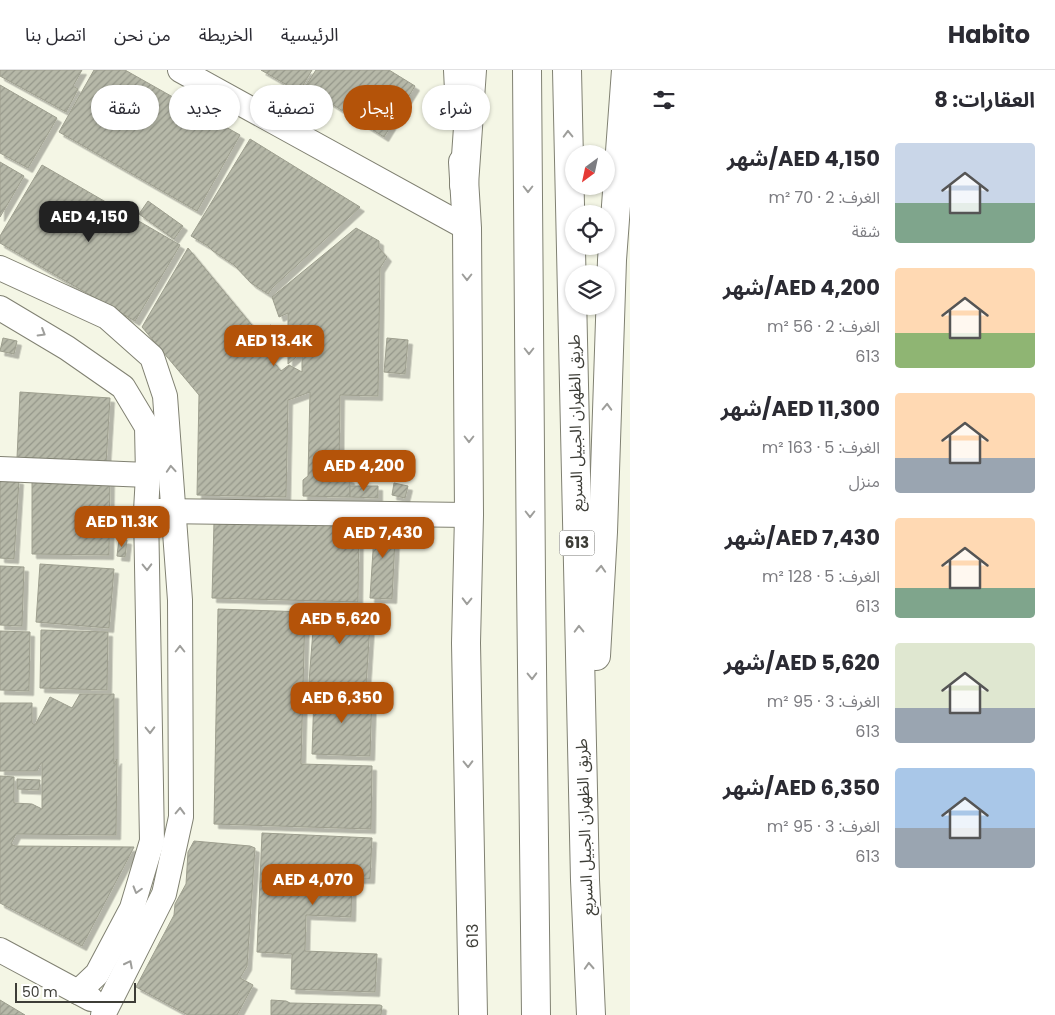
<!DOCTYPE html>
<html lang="ar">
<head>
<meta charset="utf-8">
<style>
	body { margin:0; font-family:Poppins,"Noto Sans Arabic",sans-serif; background:#f7f7f7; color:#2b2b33; direction:rtl; height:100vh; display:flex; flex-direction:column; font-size:19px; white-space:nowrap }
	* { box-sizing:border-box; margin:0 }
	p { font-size:16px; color:#7c7c81 }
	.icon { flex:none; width:28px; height:28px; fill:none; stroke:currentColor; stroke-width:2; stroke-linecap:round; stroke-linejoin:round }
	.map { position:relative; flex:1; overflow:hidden; direction:ltr }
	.panel { display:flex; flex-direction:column; background:#fff; width:425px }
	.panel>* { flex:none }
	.banner { position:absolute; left:15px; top:15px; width:475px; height:45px; direction:rtl; display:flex; gap:10px }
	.needle { width:32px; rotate:213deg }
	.tools { position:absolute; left:565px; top:75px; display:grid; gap:10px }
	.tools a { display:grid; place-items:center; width:50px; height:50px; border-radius:50%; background:#fff; box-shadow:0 1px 4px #0004; font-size:25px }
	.scale { position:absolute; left:15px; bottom:12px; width:121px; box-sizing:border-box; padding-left:5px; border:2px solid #3d3d37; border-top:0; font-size:14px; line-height:18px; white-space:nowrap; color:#3d3d37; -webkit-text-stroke:4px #fff; paint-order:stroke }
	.price { position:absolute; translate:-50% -42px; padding:0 11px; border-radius:10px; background:#b45309; color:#fff; font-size:16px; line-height:32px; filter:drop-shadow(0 1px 2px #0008) }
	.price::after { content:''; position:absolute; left:50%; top:30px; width:15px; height:11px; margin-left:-8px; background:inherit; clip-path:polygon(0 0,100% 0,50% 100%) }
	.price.on { background:#222; color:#fff }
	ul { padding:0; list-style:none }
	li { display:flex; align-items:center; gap:15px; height:125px; padding:0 20px }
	li span { display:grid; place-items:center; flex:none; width:140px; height:100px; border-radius:5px; color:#555 }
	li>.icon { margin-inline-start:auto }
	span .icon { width:60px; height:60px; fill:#fffc; stroke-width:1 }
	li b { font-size:21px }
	h2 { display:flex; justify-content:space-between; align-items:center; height:60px; padding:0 20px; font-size:21px }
	.pill { padding:0 18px; border-radius:22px; background:#fff; box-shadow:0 1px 4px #0004; font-size:18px; line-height:45px }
	.pill.on { background:#b45309; color:#fff }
	header { display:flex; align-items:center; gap:30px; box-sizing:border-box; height:70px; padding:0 25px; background:#fff; border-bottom:1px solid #e1e1e2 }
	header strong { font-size:24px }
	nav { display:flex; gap:28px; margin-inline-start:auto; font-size:18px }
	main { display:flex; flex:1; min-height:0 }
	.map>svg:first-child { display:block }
	.building { fill:url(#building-hatch); stroke:#9d9e8e; filter:url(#shadow) }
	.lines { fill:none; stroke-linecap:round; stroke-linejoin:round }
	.minor-casing { stroke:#808172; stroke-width:26 }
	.major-casing { stroke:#808172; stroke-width:30 }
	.highway-casing { stroke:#808172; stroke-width:30 }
	.minor { stroke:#fff; stroke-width:24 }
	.major { stroke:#fff; stroke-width:28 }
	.highway { stroke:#fff; stroke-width:28 }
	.oneway { stroke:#9e9e9b }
	.labels { text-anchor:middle; stroke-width:5; stroke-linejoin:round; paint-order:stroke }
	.shield { fill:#fff; stroke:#777773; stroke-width:1 }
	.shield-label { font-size:15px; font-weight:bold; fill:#3d3d37 }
	.street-label { font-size:16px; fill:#3d3d37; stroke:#fff }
</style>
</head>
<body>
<header>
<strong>Habito</strong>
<nav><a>الرئيسية</a><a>الخريطة</a><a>من نحن</a><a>اتصل بنا</a></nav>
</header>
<main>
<section class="panel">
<h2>العقارات: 8<svg class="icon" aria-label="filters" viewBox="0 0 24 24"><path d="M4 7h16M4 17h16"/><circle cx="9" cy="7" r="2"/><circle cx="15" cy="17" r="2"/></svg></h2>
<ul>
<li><span style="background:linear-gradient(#c9d6e8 60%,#7fa58c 0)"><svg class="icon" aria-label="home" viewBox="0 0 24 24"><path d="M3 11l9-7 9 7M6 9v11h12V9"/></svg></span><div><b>AED 4,150/شهر</b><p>الغرف: 2 · 70 m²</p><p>شقة</p></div></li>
<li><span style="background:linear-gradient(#ffd9b3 65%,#8fb573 0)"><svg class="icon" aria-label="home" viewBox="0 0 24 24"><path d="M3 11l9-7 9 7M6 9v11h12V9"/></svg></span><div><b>AED 4,200/شهر</b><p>الغرف: 2 · 56 m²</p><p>613</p></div></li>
<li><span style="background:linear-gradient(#ffd9b3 65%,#9aa5b1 0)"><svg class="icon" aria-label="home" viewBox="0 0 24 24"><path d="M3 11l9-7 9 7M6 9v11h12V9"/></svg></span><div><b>AED 11,300/شهر</b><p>الغرف: 5 · 163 m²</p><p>منزل</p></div></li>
<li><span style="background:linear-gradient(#ffd9b3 70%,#7fa58c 0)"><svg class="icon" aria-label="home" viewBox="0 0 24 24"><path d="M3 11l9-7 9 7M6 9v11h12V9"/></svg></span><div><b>AED 7,430/شهر</b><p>الغرف: 5 · 128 m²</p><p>613</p></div></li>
<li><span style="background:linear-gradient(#dfe7d0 65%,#9aa5b1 0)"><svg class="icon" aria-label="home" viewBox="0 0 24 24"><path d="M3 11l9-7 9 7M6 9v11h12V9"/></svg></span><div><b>AED 5,620/شهر</b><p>الغرف: 3 · 95 m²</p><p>613</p></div></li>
<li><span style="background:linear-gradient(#a9c7e8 60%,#9aa5b1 0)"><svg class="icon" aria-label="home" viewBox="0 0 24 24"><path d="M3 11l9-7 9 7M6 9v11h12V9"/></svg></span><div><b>AED 6,350/شهر</b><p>الغرف: 3 · 95 m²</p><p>613</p></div></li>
</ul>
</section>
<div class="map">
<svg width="630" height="945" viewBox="0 0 630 945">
	<defs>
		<pattern id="building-hatch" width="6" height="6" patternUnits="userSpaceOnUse" patternTransform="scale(1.25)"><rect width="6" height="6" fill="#b6b8a8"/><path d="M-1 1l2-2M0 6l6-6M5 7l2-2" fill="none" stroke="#95978a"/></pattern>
		<filter id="shadow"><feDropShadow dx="4.5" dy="4.5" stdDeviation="0" flood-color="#0004"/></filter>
	</defs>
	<rect width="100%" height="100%" fill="#f4f6e5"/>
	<g class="building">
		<path d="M0 0H82L73 16 78 19 66 42 0 6Z"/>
		<path d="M94 0H125L240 65 197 141 59 62Z"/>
		<path d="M261 0H312L299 22Z"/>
		<path d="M316 0H389L415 16 384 67 305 17Z"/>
		<path d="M0 15 57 48 28 98 0 83Z"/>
		<path d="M250 69 360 137 272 218 268 224 251 213 234 195 213 181 208 176 191 166Z"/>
		<path d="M0 92 24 106 0 147Z"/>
		<path d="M42 95 180 175 135 251 0 173V166Z"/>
		<path d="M148 131 183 156 174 169 139 144Z"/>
		<path d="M356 158 379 171V178L387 187 380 198 378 326 340 325 339 403 350 409V427L303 426V410L308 406 310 322 288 330 286 427 197 425 199 325 142 257 188 178 256 260 271 255 288 275 271 289 281 301 289 295 302 302V282L288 294V243L279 247 272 227Z"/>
		<path d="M3 268 17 271 14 284 0 281Z"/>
		<path d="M387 268 408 270 405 304 384 302Z"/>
		<path d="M20 322 110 328 106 394 17 388Z"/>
		<path d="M32 403 110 404 109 485 32 484Z"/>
		<path d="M0 408 19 410 14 489 0 488Z"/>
		<path d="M394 413 408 416 405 428 392 425Z"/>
		<path d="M350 416H378V428L350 427Z"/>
		<path d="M375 449 396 450 392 529 370 528Z"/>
		<path d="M214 452 359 455 358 532 212 528Z"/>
		<path d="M119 469 127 470 125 487 117 486Z"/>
		<path d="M40 494 114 499 109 558 36 552Z"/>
		<path d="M0 496 24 497 22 556 0 555Z"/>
		<path d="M315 534 371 539 366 616 309 612Z"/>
		<path d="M218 539 305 542 301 694 372 696 371 759 214 754Z"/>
		<path d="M41 560 108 562 107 620 40 618Z"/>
		<path d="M0 561 30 562 29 621 0 620Z"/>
		<path d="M314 623 372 625 370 686 312 684Z"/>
		<path d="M80 624H114V694L117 689 116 765 16 764 11 774 15 776 134 777 82 876 0 833V706L14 707V733L32 734 42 739V693H41L37 701H0V633H32V653L35 655 50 627 72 638Z"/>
		<path d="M17 709 40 710 39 720 17 719Z"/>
		<path d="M262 763 372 768 370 809H352L351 847 306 845 305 881 377 884 375 922 291 919 292 884 257 882Z"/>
		<path d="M194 771 250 776 255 778 247 896 240 908 253 915 237 945H188L136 917 174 845 175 834 186 814 188 782Z"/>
		<path d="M0 930 25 945H0Z"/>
		<path d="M271 930 286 931 290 933 380 935 382 936 381 945H271Z"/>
	</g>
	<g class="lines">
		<defs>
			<g id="minor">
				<path d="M180 0 467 158"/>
				<path d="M0 198 107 247 152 287 165 326 180 530 181 747 164 824 103 945"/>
				<path d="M0 238 67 278 123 317 147 357 148 405 146 441 152 771 132 838 97 904 78 922"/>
				<path d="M0 399 148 405"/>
				<path d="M158 441 469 445"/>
				<path d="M0 880 91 929"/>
			</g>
			<g id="major">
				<path d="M458 0 460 41"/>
				<path d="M463 92 467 158 469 445 466 573 473 945"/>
			</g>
			<g id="highway">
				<path d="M527 0 531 510 536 945"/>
				<path d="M567 0 585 810 591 945"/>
				<path d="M464 115 472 0"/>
				<path d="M596 586 603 462 612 190 626 0"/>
			</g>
		</defs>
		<use href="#minor" class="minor-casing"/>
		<use href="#major" class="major-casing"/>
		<use href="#highway" class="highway-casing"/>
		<use href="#minor" class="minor"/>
		<use href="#major" class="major"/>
		<use href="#highway" class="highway"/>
	</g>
	<defs><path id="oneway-chevron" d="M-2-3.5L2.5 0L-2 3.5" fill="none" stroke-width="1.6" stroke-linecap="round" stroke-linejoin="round" transform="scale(1.25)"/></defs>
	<g class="oneway">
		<use href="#oneway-chevron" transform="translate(568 64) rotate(-91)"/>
		<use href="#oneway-chevron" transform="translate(528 119) rotate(90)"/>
		<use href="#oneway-chevron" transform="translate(467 207) rotate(90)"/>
		<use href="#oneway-chevron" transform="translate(42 263) rotate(31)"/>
		<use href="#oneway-chevron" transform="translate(529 281) rotate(90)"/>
		<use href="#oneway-chevron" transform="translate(607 337) rotate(-88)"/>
		<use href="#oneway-chevron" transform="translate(469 369) rotate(90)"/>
		<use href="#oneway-chevron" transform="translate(171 399) rotate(-94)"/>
		<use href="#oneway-chevron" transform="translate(530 444) rotate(90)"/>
		<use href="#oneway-chevron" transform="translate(147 497) rotate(89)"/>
		<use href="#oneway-chevron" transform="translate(601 499) rotate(-87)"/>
		<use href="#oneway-chevron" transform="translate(467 531) rotate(91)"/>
		<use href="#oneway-chevron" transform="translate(579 559) rotate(-91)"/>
		<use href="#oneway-chevron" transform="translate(180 579) rotate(-90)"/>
		<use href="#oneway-chevron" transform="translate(532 606) rotate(89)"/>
		<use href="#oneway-chevron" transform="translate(150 660) rotate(89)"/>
		<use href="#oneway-chevron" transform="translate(468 694) rotate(89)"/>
		<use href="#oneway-chevron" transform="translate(180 741) rotate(-88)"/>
		<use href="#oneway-chevron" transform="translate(137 820) rotate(106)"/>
		<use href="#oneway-chevron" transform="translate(129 894) rotate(-63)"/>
		<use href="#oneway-chevron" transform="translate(589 896) rotate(-93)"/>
	</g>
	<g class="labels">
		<rect class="shield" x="559.5" y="460.5" width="35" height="25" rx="4"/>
		<g class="shield-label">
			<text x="577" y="478">613</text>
		</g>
		<g class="street-label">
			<text transform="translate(575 353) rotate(-91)" y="6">طريق الظهران الجبيل السريع</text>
			<text transform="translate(584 757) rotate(-92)" y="6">طريق الظهران الجبيل السريع</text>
			<text transform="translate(472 866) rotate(-91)" y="6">613</text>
		</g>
	</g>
</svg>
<div class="tools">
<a><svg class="needle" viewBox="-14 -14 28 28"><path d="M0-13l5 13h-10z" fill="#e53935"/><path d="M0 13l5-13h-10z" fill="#7c7c81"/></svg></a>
<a><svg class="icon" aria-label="locate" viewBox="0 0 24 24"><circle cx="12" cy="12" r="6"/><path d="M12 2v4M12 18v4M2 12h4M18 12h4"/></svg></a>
<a><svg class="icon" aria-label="layers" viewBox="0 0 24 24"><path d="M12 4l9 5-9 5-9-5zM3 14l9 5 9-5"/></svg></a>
</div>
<div class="scale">50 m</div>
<b class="price on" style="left:89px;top:173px">AED 4,150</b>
<b class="price" style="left:274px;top:297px">AED 13.4K</b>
<b class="price" style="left:364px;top:422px">AED 4,200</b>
<b class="price" style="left:122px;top:478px">AED 11.3K</b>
<b class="price" style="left:383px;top:489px">AED 7,430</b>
<b class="price" style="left:340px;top:575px">AED 5,620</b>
<b class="price" style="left:342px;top:654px">AED 6,350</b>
<b class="price" style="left:313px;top:836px">AED 4,070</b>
<div class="banner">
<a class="pill">شراء</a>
<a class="pill on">إيجار</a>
<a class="pill">تصفية</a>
<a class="pill">جديد</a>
<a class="pill">شقة</a>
</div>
</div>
</main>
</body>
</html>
